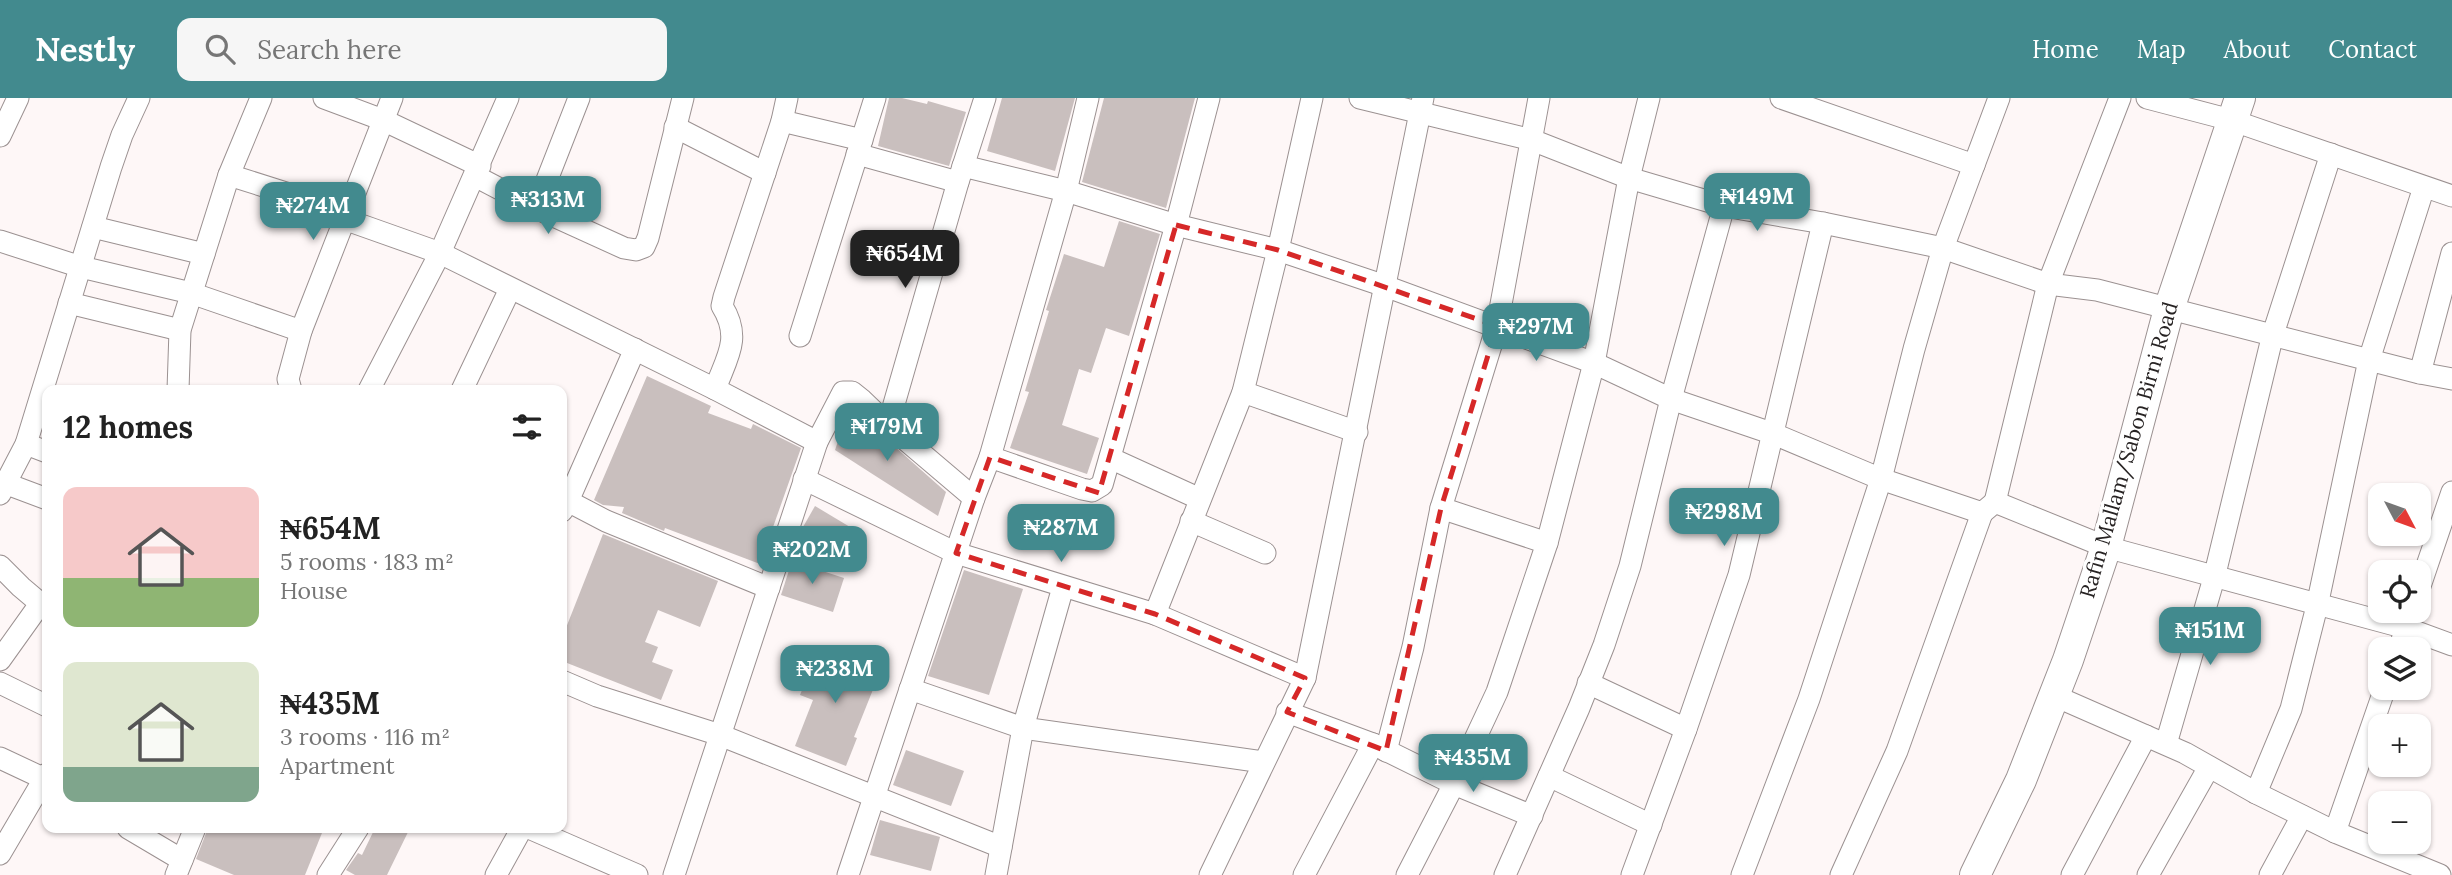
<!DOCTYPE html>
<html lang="en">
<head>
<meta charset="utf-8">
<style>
	body { margin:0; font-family:Lora,serif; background:#f6f6f6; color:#222; height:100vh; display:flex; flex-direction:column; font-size:26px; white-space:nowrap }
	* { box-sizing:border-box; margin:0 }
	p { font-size:23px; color:#767676 }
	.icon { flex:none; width:38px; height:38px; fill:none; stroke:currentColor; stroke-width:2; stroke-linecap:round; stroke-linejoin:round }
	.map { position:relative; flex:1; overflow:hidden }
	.sheet { position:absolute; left:42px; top:287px; width:525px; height:448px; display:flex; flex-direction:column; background:#fff; border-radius:14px; box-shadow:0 2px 5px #0004 }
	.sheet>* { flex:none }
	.needle { width:46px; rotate:131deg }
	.tools { position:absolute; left:2368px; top:385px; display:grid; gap:14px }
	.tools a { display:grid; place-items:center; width:63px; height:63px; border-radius:14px; background:#fff; box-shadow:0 2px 5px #0004; font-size:35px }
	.price { position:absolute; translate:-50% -60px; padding:0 16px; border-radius:14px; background:#428a8e; color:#fff; font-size:23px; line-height:46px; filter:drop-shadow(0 2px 4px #0008) }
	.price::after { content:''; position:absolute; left:50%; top:42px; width:21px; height:16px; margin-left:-10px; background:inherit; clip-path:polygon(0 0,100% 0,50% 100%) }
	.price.on { background:#222; color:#fff }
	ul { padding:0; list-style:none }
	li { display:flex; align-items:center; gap:21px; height:175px; padding:0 21px }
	li span { display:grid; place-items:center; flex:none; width:196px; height:140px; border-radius:14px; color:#555 }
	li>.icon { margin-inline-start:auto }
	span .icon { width:84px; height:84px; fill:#fffc; stroke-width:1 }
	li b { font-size:30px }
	h2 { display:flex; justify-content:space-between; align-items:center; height:84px; padding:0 21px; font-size:30px }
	header { display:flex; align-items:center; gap:42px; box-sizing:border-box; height:98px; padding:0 35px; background:#428a8e; color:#fff }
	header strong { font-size:33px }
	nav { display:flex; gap:38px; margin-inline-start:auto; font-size:24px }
	.search { width:490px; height:63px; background:#f6f6f6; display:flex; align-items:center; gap:18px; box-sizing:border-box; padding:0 24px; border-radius:14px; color:#767676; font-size:26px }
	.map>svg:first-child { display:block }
	.building { fill:#c9bfbe }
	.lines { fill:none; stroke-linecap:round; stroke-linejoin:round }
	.street-casing { stroke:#9b9191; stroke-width:23 }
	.secondary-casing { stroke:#9b9191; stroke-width:32 }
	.street { stroke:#fff; stroke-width:21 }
	.secondary { stroke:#fff; stroke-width:30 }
	.marked { fill:none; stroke:#d62828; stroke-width:5; stroke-dasharray:14 9; stroke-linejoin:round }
	.labels { text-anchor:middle; stroke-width:7; stroke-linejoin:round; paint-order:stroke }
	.street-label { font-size:21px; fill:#272323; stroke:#fff }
</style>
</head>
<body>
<header>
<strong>Nestly</strong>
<div class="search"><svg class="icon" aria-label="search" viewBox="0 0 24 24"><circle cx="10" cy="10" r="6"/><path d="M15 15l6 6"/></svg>Search here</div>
<nav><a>Home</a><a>Map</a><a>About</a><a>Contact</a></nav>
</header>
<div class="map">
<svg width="2452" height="777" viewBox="0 0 2452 777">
	<rect width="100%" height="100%" fill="#fef7f7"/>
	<g class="building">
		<path d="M889 0H902L927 6 928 3 966 14 949 68 878 48Z"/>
		<path d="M1002 0H1075L1055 73 987 53Z"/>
		<path d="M1104 0H1195L1166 110 1082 84Z"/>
		<path d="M1119 123 1160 136 1129 238 1106 230 1091 275 1079 271 1062 327 1099 340 1087 376 1010 350 1029 294 1025 293 1049 213 1046 212 1064 156 1104 169Z"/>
		<path d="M647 278 711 308 708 315 751 331 753 326 801 350 760 466 665 430 664 433 622 415 624 409 603 407 594 402Z"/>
		<path d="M850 309 946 394 938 418 835 352Z"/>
		<path d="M815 408 860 435 848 455 803 429Z"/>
		<path d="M603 436 718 483 700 529 658 512 645 544 658 549 652 564 673 572 661 602 562 563V540Z"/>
		<path d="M792 463 844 480 833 514 781 497Z"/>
		<path d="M964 472 1023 491 989 597 928 578Z"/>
		<path d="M819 550 880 574 854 639 857 640 846 668 795 648 813 602 800 597Z"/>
		<path d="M906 652 964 673 951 708 893 687Z"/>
		<path d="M880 722 940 739 931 773 870 757Z"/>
		<path d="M208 730H324L305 777H234L196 761Z"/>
		<path d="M375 730H410L387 777H355L346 772 358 755 362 757Z"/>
	</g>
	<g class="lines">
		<defs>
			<g id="street">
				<path d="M324 0 383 22 480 68"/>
				<path d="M1360 0 1532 42 1629 80 1724 108 1823 125 1943 150 2048 186 2097 192 2420 275 2452 281"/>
				<path d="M1781 0 1974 67"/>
				<path d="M2147 0 2231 22 2452 98"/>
				<path d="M782 23 862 42"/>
				<path d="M675 29 765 75"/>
				<path d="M0 38 18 0"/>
				<path d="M857 56 958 84"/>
				<path d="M963 68 1066 93 1176 127 1278 152 1385 188 1594 265 1671 301 1774 336 1881 381 1982 415 1995 404 2106 449 2406 530 2452 547"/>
				<path d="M229 77 289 96 344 121 440 155 715 291 817 344"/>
				<path d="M475 78 536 110 624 150 636 152 644 149 648 140 683 0"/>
				<path d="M536 110 579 0"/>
				<path d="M93 129 204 156"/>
				<path d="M0 143 81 169 191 195 301 233"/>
				<path d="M69 205 180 232"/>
				<path d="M800 238 875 0"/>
				<path d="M2420 275 2452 155"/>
				<path d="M715 291C727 259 742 240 722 208L724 199 782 23 787 0"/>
				<path d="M178 292 180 232 229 77 261 0"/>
				<path d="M291 292 288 281 301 233 392 0"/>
				<path d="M369 292 440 155 508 0"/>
				<path d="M462 292 510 191"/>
				<path d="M1243 294 1357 334"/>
				<path d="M888 327 958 84 985 0"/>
				<path d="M26 346 47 354"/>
				<path d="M990 359 1082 391 1092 393 1102 387 1176 127 1209 0"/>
				<path d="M1110 360 1200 401"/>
				<path d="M804 381 956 455 1155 516 1305 580"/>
				<path d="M7 386 47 401"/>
				<path d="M0 396 26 346 111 69 122 37 139 0"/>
				<path d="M562 400 606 423 769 490"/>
				<path d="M1995 404 2048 186 2120 0"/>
				<path d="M1441 410 1547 445"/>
				<path d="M562 413 568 403 635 251"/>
				<path d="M1191 423 1265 455"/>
				<path d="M0 468 21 489 47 511"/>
				<path d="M2418 494 2452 394"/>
				<path d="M1155 516 1243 294 1278 152 1312 0"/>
				<path d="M2399 551 2412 513"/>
				<path d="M0 562 40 506"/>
				<path d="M562 583 597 598 720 637 1001 749"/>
				<path d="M0 585 47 608"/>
				<path d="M1588 585 1686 631"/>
				<path d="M910 591 1023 630 1263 664"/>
				<path d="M2055 598 2185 655 2256 695 2335 734 2440 777"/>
				<path d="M1287 614 1373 646 1454 686 1532 718"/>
				<path d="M2166 646 2214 480 2273 236 2331 56"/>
				<path d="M1386 653 1413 549 1441 410 1497 228 1539 0"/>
				<path d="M0 660 47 682"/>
				<path d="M1549 678 1651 727"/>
				<path d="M2256 695 2291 611 2317 508 2369 262 2424 89"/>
				<path d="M128 730 182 762"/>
				<path d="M529 730 637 777"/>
				<path d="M2335 734 2385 590"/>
				<path d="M0 756 47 676"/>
				<path d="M176 777 195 730"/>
				<path d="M328 777 358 730"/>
				<path d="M496 777 522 730"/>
				<path d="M674 777 817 344 843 294H852L862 302 888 327 974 400"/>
				<path d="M848 777 974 400 990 359 1066 93 1088 0"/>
				<path d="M996 777 1023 630 1063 489"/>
				<path d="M1210 777 1305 580 1423 0"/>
				<path d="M1304 777 1373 646"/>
				<path d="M1407 777 1454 686 1497 594 1547 445 1594 265 1629 80 1649 0"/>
				<path d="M1505 777 1579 610 1604 547 1630 468 1671 301 1724 108"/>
				<path d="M1632 777 1686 631 1739 477 1823 125"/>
				<path d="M1742 777 1809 601 1881 381 1914 251 1943 150 1999 0"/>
				<path d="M1841 777 1897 653 1982 415"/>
				<path d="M2072 777 2146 638"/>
				<path d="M2148 777 2209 669"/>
				<path d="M2270 777 2302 718"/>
			</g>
			<path id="secondary" d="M1975 777 2021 682 2068 562 2106 449 2169 211 2240 0"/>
		</defs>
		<use href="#street" class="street-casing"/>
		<use href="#secondary" class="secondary-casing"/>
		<use href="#street" class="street"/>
		<use href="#secondary" class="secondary"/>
	</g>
	<path class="marked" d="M1176 127 1278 152 1497 228 1441 410 1386 653 1287 614 1305 580 1155 516 956 455 990 359 1099 395Z"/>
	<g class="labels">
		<g class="street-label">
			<text transform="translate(2129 352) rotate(-74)" y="7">Rafin Mallam/Sabon Birni Road</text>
		</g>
	</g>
</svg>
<div class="tools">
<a><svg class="needle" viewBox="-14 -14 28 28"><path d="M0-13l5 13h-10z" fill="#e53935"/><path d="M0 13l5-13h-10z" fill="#767676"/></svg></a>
<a><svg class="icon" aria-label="locate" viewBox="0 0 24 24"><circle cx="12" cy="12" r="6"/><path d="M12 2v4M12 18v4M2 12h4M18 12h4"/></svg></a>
<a><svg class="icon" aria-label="layers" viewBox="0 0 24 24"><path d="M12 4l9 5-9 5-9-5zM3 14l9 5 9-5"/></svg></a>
<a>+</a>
<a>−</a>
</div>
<b class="price" style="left:1757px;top:135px">₦149M</b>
<b class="price" style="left:548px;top:138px">₦313M</b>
<b class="price" style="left:313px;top:144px">₦274M</b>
<b class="price on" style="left:905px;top:192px">₦654M</b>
<b class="price" style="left:1536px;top:265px">₦297M</b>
<b class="price" style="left:887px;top:365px">₦179M</b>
<b class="price" style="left:1724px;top:450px">₦298M</b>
<b class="price" style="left:1061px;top:466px">₦287M</b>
<b class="price" style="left:812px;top:488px">₦202M</b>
<b class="price" style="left:2210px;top:569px">₦151M</b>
<b class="price" style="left:835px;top:607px">₦238M</b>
<b class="price" style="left:1473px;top:696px">₦435M</b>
<section class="sheet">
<h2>12 homes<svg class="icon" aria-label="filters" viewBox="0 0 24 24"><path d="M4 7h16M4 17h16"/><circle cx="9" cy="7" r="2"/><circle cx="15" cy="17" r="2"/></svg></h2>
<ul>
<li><span style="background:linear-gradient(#f6c9c9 65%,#8fb573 0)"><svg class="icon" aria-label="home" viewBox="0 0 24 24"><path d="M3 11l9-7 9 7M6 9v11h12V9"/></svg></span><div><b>₦654M</b><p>5 rooms · 183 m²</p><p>House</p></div></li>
<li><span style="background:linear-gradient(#dfe7d0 75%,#7fa58c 0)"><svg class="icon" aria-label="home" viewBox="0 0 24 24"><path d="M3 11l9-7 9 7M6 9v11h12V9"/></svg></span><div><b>₦435M</b><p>3 rooms · 116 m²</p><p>Apartment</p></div></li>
</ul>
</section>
</div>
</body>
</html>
